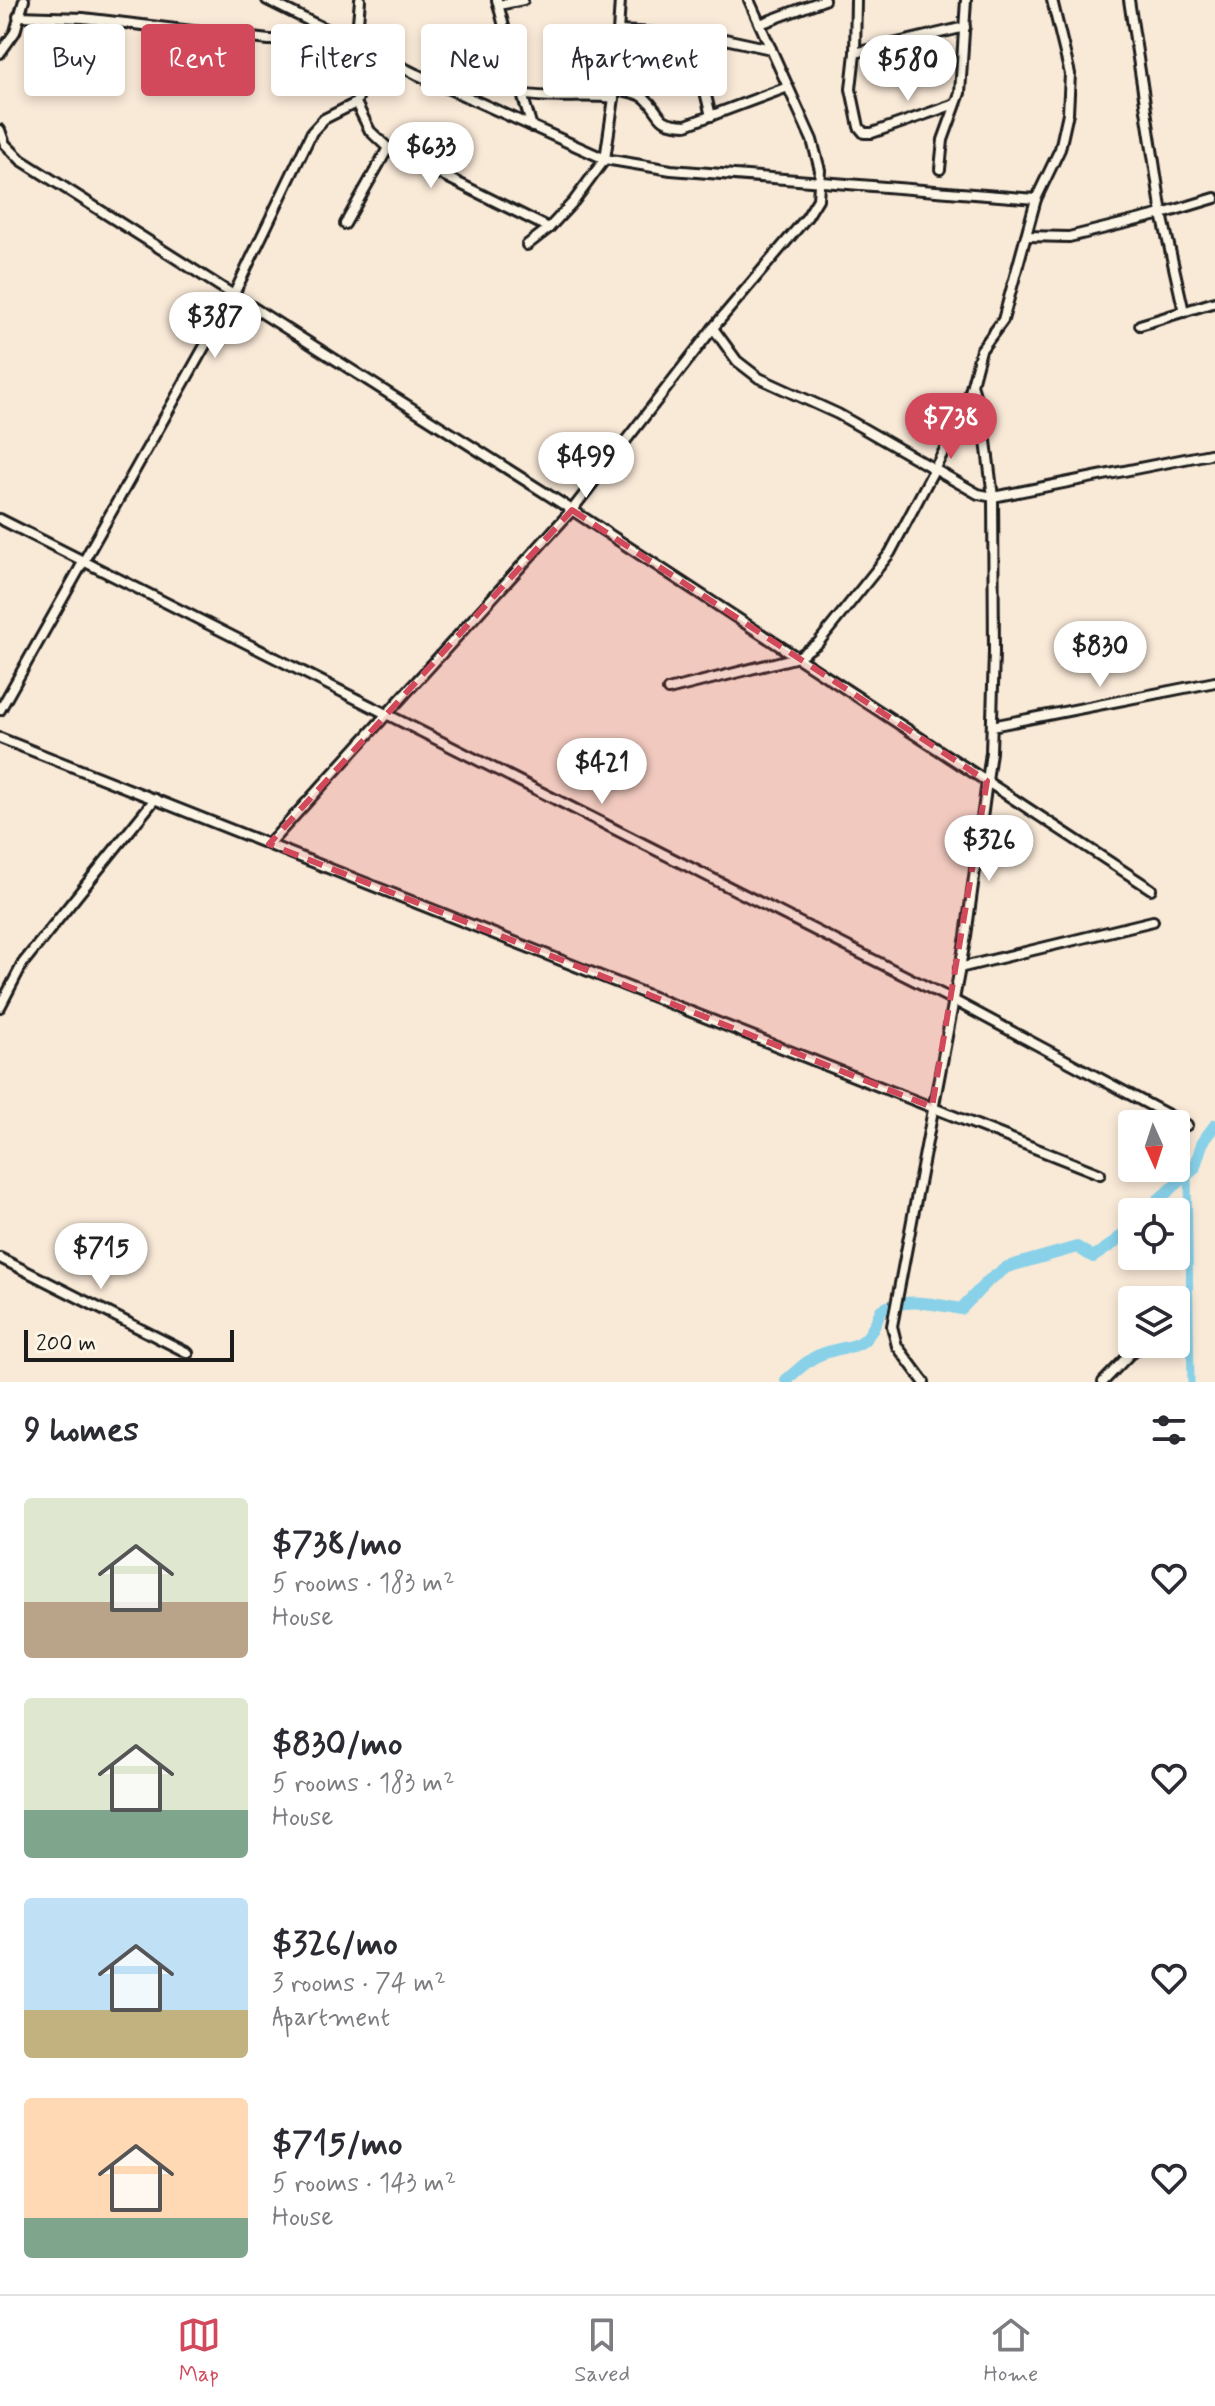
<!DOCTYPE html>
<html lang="en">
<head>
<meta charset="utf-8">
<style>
	body { margin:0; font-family:Mynerve,sans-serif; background:#f2f2f3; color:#2b2b33; height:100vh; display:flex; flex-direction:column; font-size:30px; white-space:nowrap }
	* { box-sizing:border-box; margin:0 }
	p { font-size:26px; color:#7c7c81 }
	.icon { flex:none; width:44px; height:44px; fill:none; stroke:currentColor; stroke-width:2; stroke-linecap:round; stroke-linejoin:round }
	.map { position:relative; height:1382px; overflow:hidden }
	.sheet { display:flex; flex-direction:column; background:#fff; flex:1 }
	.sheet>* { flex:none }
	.hud { position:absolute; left:24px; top:24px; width:800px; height:72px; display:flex; gap:16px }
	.needle { width:52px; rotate:177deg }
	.controls { position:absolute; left:1118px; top:1110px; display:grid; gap:16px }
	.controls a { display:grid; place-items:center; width:72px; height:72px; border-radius:8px; background:#fff; box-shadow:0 4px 12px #0003; font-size:40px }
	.scale { position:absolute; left:24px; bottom:20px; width:210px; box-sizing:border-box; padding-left:8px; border:4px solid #1c1c1c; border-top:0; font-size:22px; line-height:28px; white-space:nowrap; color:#1c1c1c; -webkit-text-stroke:6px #fcf5e5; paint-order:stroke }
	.price { position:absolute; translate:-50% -68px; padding:0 18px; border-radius:28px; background:#fff; color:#222; font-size:26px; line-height:52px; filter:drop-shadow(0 2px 4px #0008) }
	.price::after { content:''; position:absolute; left:50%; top:48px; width:24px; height:18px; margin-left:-12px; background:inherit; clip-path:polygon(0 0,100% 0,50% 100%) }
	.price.active { background:#d1495b; color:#fff }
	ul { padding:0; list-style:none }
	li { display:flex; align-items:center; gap:24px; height:200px; padding:0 24px }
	li span { display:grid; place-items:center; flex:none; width:224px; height:160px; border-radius:8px; color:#555 }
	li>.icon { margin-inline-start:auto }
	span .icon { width:96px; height:96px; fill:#fffc; stroke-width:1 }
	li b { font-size:34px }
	h2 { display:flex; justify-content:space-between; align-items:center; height:96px; padding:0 24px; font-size:34px }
	.pill { padding:0 28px; border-radius:8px; background:#fff; box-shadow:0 4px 12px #0003; font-size:28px; line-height:72px }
	.pill.active { background:#d1495b; color:#fff }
	.menu { display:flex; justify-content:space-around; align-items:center; height:112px; border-top:2px solid #e1e1e2; background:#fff; font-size:22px; color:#7c7c81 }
	.menu a { display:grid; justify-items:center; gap:4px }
	.menu .active { color:#d1495b }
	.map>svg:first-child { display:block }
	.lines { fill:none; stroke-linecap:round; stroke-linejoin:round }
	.canal { stroke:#88d1e9; stroke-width:7 }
	.river { stroke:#88d1e9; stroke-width:12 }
	.minor-casing { stroke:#1c1c1c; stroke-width:14 }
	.minor { stroke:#fcf5e5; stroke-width:8 }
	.marked { fill:#d1495b; fill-opacity:0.2; stroke:#d1495b; stroke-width:6; stroke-dasharray:16 10; stroke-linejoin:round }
</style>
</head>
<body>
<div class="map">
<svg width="1215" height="1382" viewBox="0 0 1215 1382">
	<rect width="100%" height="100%" fill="#f9e9d7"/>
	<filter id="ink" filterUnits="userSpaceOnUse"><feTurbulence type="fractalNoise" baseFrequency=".0125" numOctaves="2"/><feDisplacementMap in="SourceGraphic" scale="16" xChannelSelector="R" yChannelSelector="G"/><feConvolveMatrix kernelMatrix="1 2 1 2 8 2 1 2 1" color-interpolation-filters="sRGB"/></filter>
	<g filter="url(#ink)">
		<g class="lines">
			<path class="canal" d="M1188 1174 1191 1382"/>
			<g class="river">
				<path d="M1144 1212 1194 1169 1203 1141 1215 1125"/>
				<path d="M788 1382 786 1380C796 1372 806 1361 817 1356 854 1340 863 1358 881 1310 906 1297 933 1304 961 1309L988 1281 1007 1267 1077 1247 1093 1257 1114 1243 1132 1225"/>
			</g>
			<defs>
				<g id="minor">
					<path d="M267 0 416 74 605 159 671 170 1036 199"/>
					<path d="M497 0 522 94C553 100 583 94 614 98"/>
					<path d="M856 0 855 53 851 89 859 127 864 133H872L955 104"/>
					<path d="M1129 0 1162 214 1184 312"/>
					<path d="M499 5 523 0"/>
					<path d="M18 16 83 18 269 40H316L333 32"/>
					<path d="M760 24 824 0"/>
					<path d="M619 31 711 36 771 49"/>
					<path d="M691 35 711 116"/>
					<path d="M0 53 15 32 24 0"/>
					<path d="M855 53 965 27"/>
					<path d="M615 89C624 91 638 92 645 98 663 114 655 124 686 125L788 87"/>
					<path d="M522 94 532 127"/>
					<path d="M356 103 370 131 388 148 549 228"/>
					<path d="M0 130 5 144 21 160 572 510 1151 889"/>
					<path d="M940 169 943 140 960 93 966 0"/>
					<path d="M345 224 388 148"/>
					<path d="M1026 236 1069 237 1162 214 1215 198"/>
					<path d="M527 245 549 228 574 201 605 159 614 98 620 0"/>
					<path d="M1140 325 1215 302"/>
					<path d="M713 328 737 361 759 378 838 414 978 494 993 497 1215 453"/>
					<path d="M0 519 953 1000 1187 1125"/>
					<path d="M668 690 798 657 818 643 890 553 965 411 981 350 1003 320 1036 199 1060 149 1068 113 1070 74 1052 0"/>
					<path d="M0 710 234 294 312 132 324 119 356 103 359 95 356 44 360 0"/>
					<path d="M992 726 1215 682"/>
					<path d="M0 738 1100 1174"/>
					<path d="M269 844 572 510 713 328 807 217 818 199 820 170 812 140 749 0"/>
					<path d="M959 968 1153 921"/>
					<path d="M0 1007 23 963 155 799"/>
					<path d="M0 1258 188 1353"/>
					<path d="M924 1382 897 1346 892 1326 966 936 991 752 994 652 993 497 984 425 972 385"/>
					<path d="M1103 1382 1130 1354 1147 1344"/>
				</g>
			</defs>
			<use href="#minor" class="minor-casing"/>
			<use href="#minor" class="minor"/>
		</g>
	</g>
	<path class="marked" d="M572 510 987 781 932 1107 269 844Z"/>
</svg>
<div class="controls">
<a><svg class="needle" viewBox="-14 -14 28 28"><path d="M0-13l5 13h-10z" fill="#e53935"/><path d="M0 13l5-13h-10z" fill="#7c7c81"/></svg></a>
<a><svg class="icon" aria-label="locate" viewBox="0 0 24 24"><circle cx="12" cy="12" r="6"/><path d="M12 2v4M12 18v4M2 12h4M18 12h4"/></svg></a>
<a><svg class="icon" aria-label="layers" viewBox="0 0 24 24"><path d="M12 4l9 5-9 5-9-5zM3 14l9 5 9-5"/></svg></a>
</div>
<div class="scale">200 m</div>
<b class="price" style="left:908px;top:103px">$580</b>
<b class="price" style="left:431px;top:190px">$633</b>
<b class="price" style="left:215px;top:360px">$387</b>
<b class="price active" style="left:951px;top:461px">$738</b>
<b class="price" style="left:586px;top:500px">$499</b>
<b class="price" style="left:1100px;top:689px">$830</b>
<b class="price" style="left:602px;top:806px">$421</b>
<b class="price" style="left:989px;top:883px">$326</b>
<b class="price" style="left:101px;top:1291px">$715</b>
<div class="hud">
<a class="pill">Buy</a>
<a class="pill active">Rent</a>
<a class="pill">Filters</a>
<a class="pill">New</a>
<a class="pill">Apartment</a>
</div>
</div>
<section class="sheet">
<h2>9 homes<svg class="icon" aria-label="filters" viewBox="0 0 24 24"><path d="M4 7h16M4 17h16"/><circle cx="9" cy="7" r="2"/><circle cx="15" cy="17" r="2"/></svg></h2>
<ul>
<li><span style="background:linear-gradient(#dfe7d0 65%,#b9a48a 0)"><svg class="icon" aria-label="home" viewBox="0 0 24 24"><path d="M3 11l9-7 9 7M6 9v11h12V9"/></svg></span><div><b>$738/mo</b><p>5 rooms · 183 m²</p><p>House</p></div><svg class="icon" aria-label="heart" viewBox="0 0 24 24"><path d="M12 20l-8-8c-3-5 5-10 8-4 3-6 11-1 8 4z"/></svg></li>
<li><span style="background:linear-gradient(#dfe7d0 70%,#7fa58c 0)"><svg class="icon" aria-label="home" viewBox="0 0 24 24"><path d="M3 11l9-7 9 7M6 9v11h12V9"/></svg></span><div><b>$830/mo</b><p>5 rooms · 183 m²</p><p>House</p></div><svg class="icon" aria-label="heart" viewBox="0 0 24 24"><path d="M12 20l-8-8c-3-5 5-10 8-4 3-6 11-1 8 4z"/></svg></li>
<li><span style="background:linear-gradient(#bfe0f5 70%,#c2b280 0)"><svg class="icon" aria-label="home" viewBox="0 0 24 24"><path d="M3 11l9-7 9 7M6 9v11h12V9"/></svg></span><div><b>$326/mo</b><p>3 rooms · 74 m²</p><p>Apartment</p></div><svg class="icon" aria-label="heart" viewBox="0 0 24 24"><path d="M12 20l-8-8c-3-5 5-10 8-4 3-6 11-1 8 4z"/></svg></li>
<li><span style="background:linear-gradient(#ffd9b3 75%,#7fa58c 0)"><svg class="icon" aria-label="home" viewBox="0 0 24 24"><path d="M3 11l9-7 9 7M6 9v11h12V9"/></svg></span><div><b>$715/mo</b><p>5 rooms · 143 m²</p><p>House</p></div><svg class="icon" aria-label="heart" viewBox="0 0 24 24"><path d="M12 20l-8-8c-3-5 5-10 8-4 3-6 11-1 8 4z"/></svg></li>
</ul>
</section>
<nav class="menu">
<a class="active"><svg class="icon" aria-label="map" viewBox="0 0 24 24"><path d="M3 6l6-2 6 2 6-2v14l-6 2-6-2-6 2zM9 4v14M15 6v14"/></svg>Map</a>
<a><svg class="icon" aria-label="saved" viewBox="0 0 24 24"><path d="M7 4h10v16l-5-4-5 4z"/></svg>Saved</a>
<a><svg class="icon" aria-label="home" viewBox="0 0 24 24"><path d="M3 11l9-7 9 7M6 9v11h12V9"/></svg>Home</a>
</nav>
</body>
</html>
